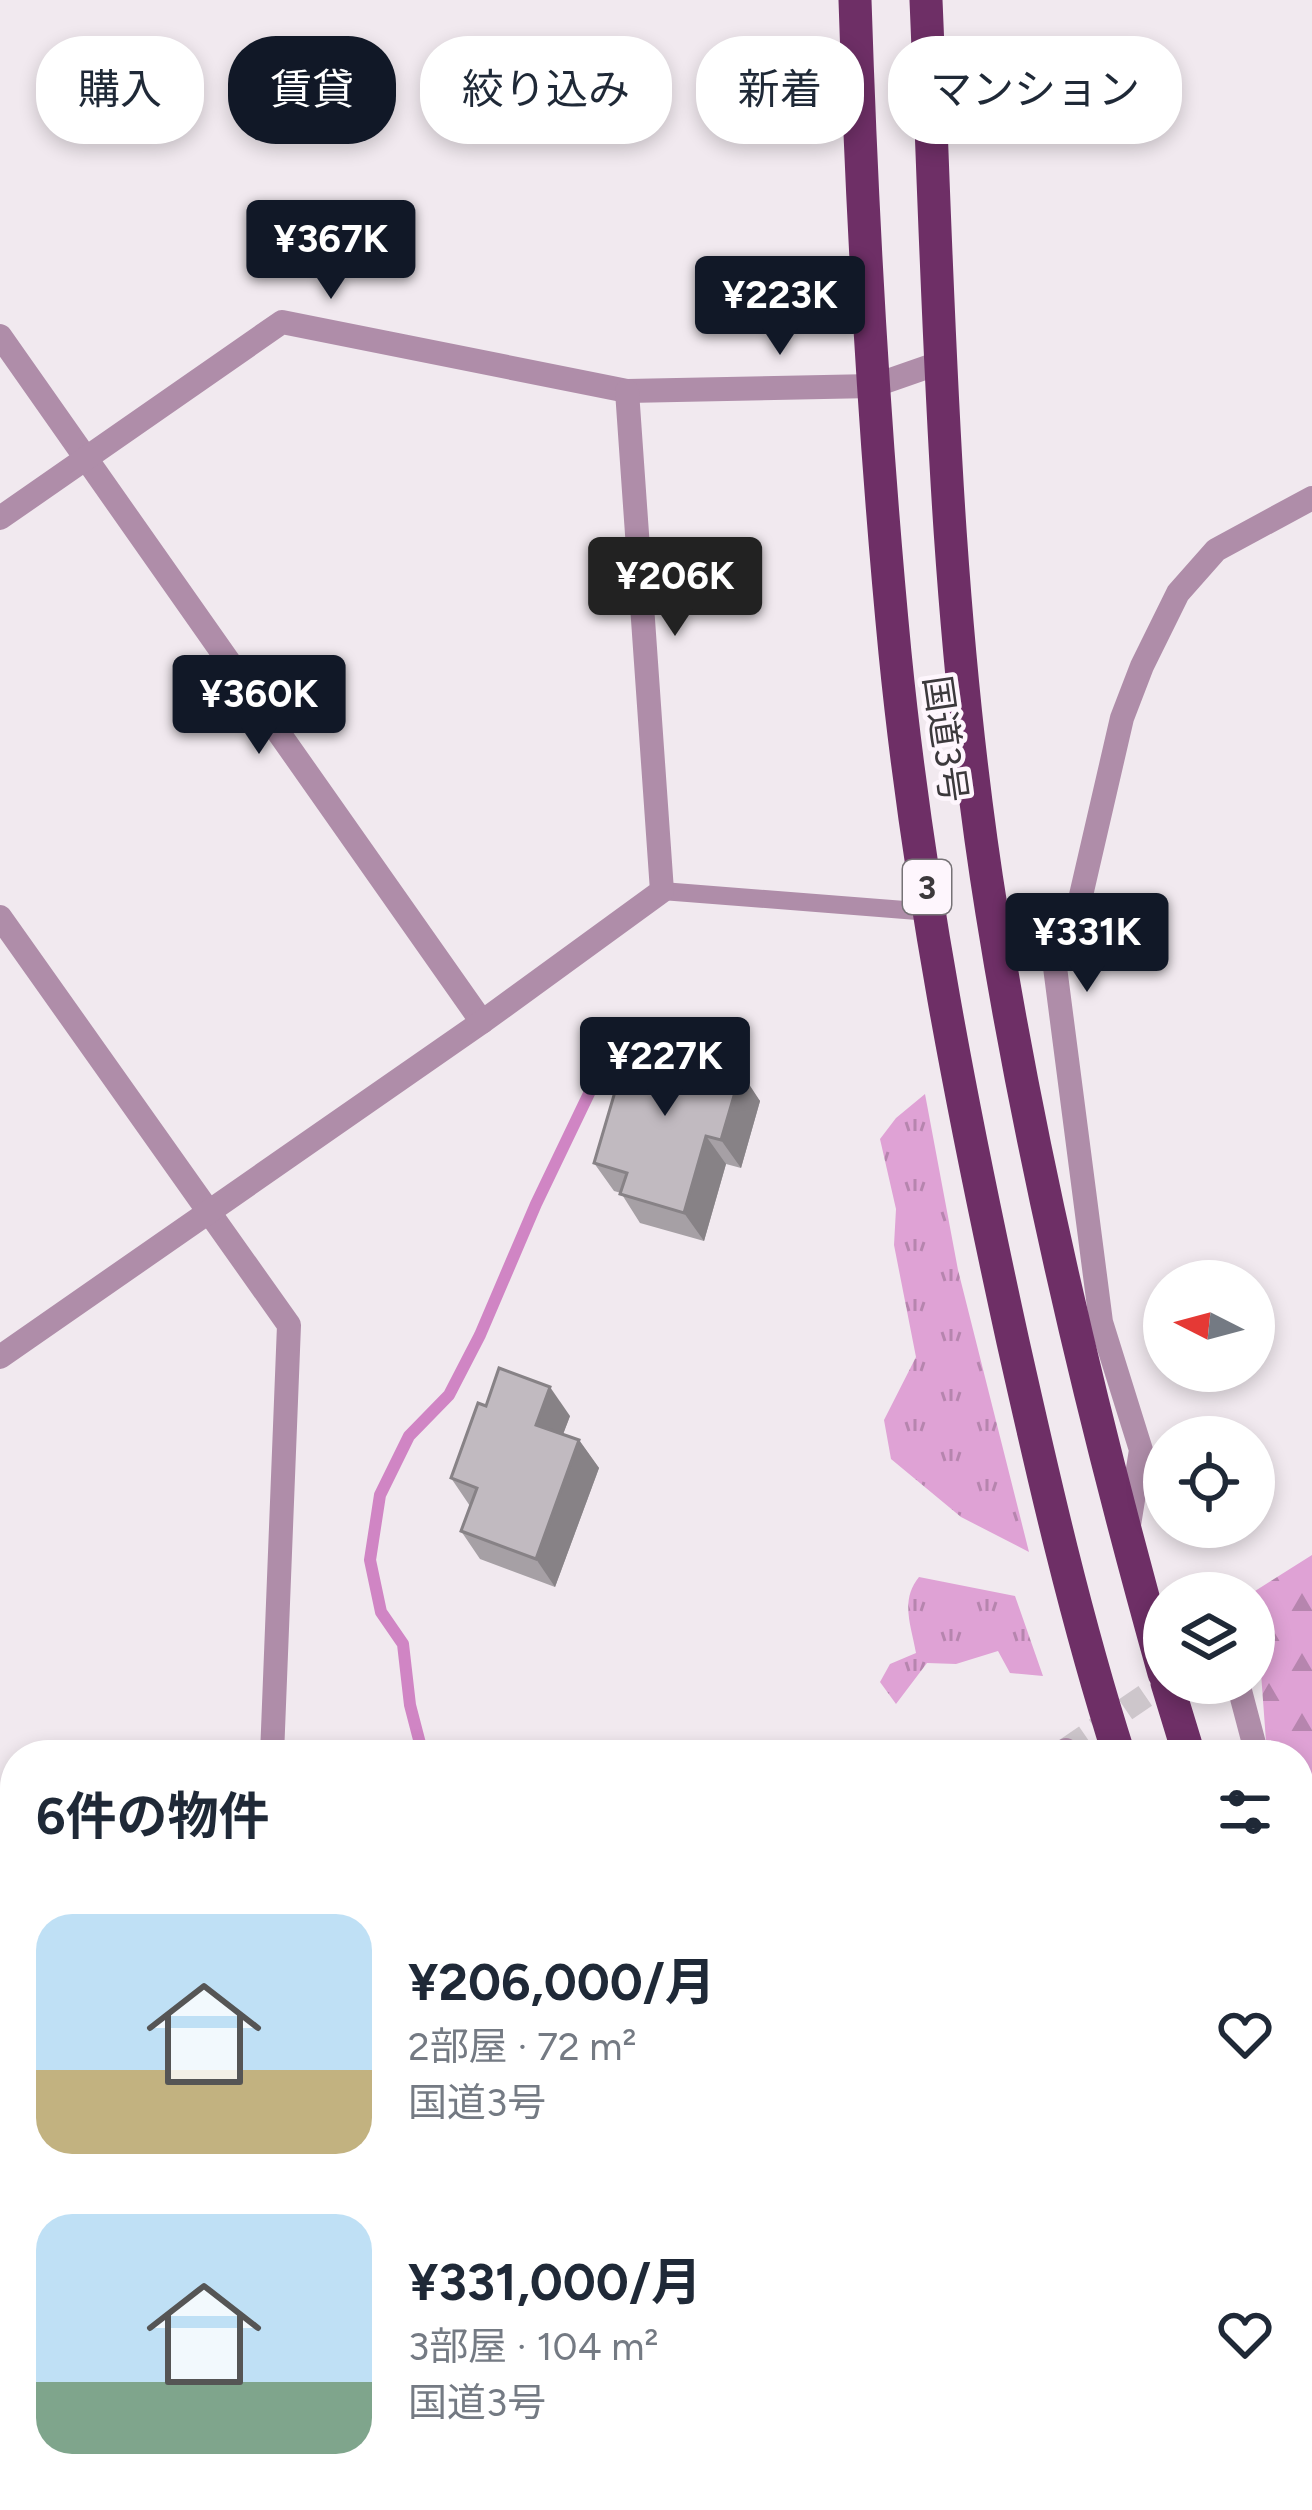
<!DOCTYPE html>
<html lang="ja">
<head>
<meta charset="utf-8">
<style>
	body { margin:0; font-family:Figtree,"Noto Sans JP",sans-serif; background:#f2f2f3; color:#1f2937; height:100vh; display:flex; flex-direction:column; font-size:45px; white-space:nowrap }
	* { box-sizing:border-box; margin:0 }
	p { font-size:39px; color:#747a83 }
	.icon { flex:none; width:66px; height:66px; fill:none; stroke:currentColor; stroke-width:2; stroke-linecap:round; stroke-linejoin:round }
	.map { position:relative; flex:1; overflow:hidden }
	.side { position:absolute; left:0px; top:1740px; width:1314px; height:771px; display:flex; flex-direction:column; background:#fff; border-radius:48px 48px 0 0; box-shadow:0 6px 18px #0003 }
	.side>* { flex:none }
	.guide { position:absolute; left:36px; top:36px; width:1242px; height:108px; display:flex; gap:24px }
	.needle { width:78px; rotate:276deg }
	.buttons { position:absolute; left:1143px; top:1260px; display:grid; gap:24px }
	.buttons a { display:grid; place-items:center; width:132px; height:132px; border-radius:50%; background:#fff; box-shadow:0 6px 18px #0003; font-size:60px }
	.price { position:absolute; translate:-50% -102px; padding:0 27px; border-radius:12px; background:#111827; color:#fff; font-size:39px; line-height:78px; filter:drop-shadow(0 3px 6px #0008) }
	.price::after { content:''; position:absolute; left:50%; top:72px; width:36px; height:27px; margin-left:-18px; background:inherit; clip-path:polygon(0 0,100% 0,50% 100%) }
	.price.active { background:#222; color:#fff }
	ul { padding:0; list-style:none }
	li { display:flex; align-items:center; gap:36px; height:300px; padding:0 36px }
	li span { display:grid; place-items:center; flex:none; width:336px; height:240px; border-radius:36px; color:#555 }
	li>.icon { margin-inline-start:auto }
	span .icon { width:144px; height:144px; fill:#fffc; stroke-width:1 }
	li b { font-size:51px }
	h2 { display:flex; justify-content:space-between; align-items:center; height:144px; padding:0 36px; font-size:51px }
	.tag { padding:0 42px; border-radius:48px; background:#fff; box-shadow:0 6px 18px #0003; font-size:42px; line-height:108px }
	.tag.active { background:#111827; color:#fff }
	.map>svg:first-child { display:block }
	.grass { fill:url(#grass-tufts) }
	.forest { fill:url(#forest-firs) }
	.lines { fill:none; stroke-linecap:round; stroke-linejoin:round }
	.stream { stroke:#d085c4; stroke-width:12 }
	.minor-tunnel { stroke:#cdc6cb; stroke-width:24; stroke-dasharray:24 12; stroke-linecap:butt }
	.service { stroke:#af8da9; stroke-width:18 }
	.minor { stroke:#af8da9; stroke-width:24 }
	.trunk { stroke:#6e2f66; stroke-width:33 }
	.wall { fill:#a6a0a5 }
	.shaded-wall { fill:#878286 }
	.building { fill:#c1bac0; stroke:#878286; stroke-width:3 }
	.labels { text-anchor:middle; stroke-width:9; stroke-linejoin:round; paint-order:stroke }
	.shield { fill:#fef6fd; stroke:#767276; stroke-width:3 }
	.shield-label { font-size:33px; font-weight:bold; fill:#3c393c }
	.street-label { font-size:36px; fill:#3c393c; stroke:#fef6fd }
</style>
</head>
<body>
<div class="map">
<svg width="1312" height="2510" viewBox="0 0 1312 2510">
	<defs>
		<pattern id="grass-tufts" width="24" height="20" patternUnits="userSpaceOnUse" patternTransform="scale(3)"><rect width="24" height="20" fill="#dfa2d5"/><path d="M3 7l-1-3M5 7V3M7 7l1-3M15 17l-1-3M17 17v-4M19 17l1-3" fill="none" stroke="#b685ae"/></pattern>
		<pattern id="forest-firs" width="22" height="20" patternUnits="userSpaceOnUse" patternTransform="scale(3)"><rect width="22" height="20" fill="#dfa2d5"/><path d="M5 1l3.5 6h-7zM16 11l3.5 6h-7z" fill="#b685ae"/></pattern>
	</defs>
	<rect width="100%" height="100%" fill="#f1e9ef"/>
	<g class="grass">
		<path d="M925 1094 958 1270 1029 1552 961 1517 891 1459 884 1420 916 1357 894 1245 896 1209 880 1139 896 1118Z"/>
		<path d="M919 1577 1015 1596 1043 1676 1010 1673 998 1651 956 1664 927 1663 896 1704 880 1682 890 1664 916 1653C911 1625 900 1600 919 1577Z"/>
	</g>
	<path class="forest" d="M1312 1555V1871L1299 1846V1755H1267L1255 1591Z"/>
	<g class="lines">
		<g class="stream">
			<path d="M423 1755 410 1705 403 1644 381 1612 370 1560 380 1495 409 1436 449 1395 480 1335 536 1204 618 1033"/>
			<path d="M668 2510 673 2496"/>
		</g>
		<path class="minor-tunnel" d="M1066 1750 1164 1683"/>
		<path class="service" d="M662 891 930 912"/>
		<g class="minor">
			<path d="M0 336 482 1022"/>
			<path d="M0 518 282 322 627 391 873 386 939 363"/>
			<path d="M0 917 289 1325 272 1755"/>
			<path d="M0 1357 482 1022 662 891 627 391"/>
			<path d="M1129 1525 1141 1450 1101 1322 1052 944 1079 904 1122 718 1142 666 1178 593 1216 550 1312 498"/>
			<path d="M1238 1683 1257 1755"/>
			<path d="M1061 1755 1066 1750"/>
			<path d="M1299 1916 1312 1945"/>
			<path d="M0 1971 15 1972"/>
			<path d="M1299 2452 1312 2447"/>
			<path d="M236 2510 237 2496"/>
			<path d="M589 2510 590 2496"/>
		</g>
		<g class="trunk">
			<path d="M855 0C862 218 874 435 895 653 918 885 963 1114 1013 1342 1044 1480 1076 1620 1119 1755"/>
			<path d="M926 0C939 304 943 611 992 913 1033 1169 1094 1423 1164 1673"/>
			<path d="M1167 1683 1189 1755"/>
			<path d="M1299 2086 1312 2119"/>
			<path d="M1299 2260 1312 2292"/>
		</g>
	</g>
	<g class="wall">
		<path d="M733 1070 760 1101 741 1168 726 1164 704 1241 640 1223 621 1193 614 1191 594 1163Z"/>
		<path d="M486 1406 570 1416 563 1434 579 1440 599 1468 555 1587 480 1559 461 1531 470 1506 451 1478Z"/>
	</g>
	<g class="shaded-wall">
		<path d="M728 1062 739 1078 741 1072 760 1101 741 1168 721 1140Z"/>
		<path d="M706 1136 726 1164 704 1241 684 1213Z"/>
		<path d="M550 1387 570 1416 556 1453 536 1425Z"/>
		<path d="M579 1440 599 1468 555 1587 536 1559Z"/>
	</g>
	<g class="building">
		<path d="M632 1034 728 1062 726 1068 741 1072 721 1140 706 1136 684 1213 620 1194 627 1173 594 1163Z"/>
		<path d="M499 1368 550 1387 536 1425 579 1440 536 1559 461 1531 477 1488 451 1478 478 1403 486 1406Z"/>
	</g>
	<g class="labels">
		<rect class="shield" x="903" y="860" width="48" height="54" rx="9"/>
		<g class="shield-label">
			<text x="927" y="899">3</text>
		</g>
		<g class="street-label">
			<text transform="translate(946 739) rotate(82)" y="13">国道3号</text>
		</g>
	</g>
</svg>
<div class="buttons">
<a><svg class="needle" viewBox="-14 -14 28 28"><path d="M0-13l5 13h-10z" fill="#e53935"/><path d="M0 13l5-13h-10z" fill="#747a83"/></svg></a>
<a><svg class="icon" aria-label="locate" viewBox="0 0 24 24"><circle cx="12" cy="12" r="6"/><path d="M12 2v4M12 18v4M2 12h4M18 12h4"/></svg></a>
<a><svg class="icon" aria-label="layers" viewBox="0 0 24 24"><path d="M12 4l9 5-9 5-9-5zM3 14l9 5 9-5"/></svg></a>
</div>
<b class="price" style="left:331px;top:302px">¥367K</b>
<b class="price" style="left:780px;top:358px">¥223K</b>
<b class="price active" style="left:675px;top:639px">¥206K</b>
<b class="price" style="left:259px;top:757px">¥360K</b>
<b class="price" style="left:1087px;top:995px">¥331K</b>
<b class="price" style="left:665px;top:1119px">¥227K</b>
<div class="guide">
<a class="tag">購入</a>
<a class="tag active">賃貸</a>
<a class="tag">絞り込み</a>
<a class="tag">新着</a>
<a class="tag">マンション</a>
</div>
<section class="side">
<h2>6件の物件<svg class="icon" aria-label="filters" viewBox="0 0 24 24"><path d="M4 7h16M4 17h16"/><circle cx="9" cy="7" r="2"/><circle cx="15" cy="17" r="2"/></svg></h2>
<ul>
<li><span style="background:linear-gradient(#bfe0f5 65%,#c2b280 0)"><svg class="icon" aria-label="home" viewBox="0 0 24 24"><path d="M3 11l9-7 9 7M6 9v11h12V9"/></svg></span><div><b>¥206,000/月</b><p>2部屋 · 72 m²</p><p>国道3号</p></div><svg class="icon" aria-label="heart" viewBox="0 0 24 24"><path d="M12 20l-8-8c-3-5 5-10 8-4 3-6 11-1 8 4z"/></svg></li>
<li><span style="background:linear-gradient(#bfe0f5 70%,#7fa58c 0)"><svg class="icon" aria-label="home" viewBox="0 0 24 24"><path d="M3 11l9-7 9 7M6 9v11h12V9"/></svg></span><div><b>¥331,000/月</b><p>3部屋 · 104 m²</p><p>国道3号</p></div><svg class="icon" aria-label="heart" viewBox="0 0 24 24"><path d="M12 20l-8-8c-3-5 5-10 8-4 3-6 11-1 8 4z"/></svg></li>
</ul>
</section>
</div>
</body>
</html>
